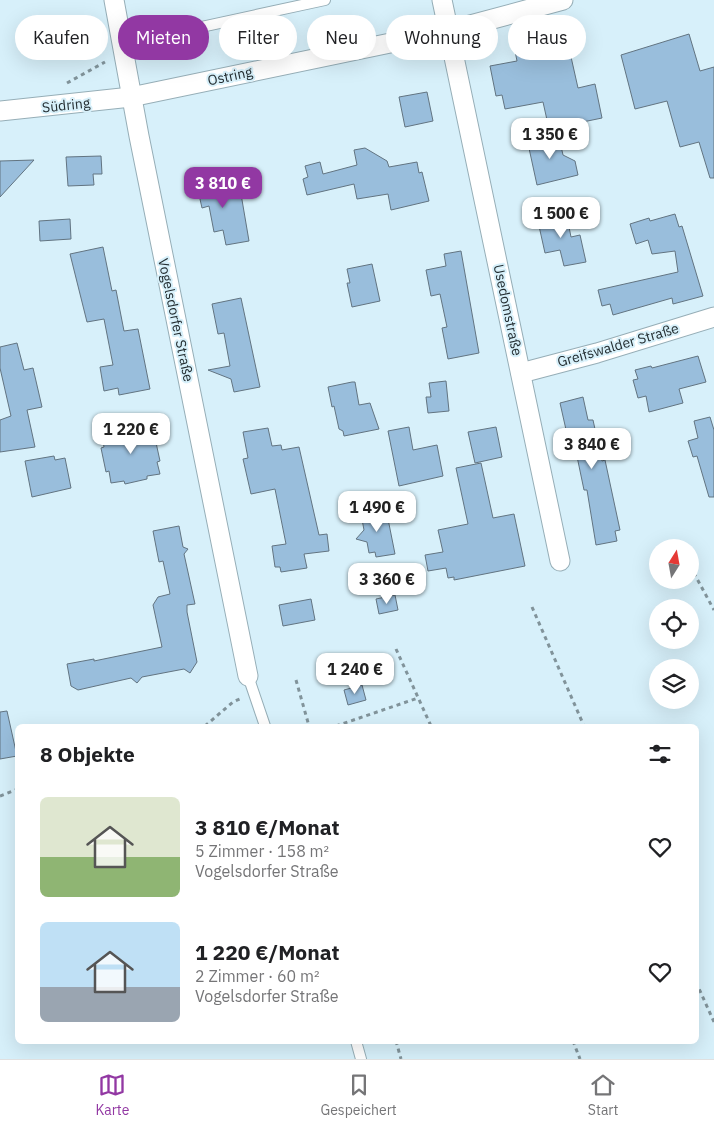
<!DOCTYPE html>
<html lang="de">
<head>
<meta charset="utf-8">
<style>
	body { margin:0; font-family:"IBM Plex Sans",sans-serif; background:#f2f2f2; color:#202124; height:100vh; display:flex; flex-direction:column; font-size:19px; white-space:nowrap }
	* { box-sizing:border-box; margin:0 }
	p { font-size:16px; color:#757577 }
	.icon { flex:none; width:28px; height:28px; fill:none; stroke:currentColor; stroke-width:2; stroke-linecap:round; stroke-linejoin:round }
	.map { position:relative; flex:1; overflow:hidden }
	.panel { position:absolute; left:15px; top:724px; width:684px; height:320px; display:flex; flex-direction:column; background:#fff; border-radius:8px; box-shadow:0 5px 20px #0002 }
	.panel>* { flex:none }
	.banner { position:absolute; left:15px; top:15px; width:685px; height:45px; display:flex; gap:10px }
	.needle { width:32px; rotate:11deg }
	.fabs { position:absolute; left:649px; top:539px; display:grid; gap:10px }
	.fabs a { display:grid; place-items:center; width:50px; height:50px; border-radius:50%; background:#fff; box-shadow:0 5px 20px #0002; font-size:25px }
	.price { position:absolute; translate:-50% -42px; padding:0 11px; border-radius:10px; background:#fff; color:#222; font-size:16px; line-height:32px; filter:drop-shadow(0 1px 2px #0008) }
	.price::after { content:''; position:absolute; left:50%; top:30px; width:15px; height:11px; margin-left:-8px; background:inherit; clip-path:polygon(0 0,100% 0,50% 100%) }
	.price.active { background:#9238a3; color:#fff }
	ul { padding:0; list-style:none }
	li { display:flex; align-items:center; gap:15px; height:125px; padding:0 25px }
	li span { display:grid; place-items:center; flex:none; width:140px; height:100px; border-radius:8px; color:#555 }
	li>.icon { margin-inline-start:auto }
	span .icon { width:60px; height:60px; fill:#fffc; stroke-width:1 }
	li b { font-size:21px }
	h2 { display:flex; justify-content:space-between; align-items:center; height:60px; padding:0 25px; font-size:21px }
	.tag { padding:0 18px; border-radius:22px; background:#fff; box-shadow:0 5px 20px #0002; font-size:18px; line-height:45px }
	.tag.active { background:#9238a3; color:#fff }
	.menu { display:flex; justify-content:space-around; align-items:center; height:70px; border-top:1px solid #e0e0e0; background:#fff; font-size:14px; color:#757577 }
	.menu a { display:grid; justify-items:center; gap:2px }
	.menu .active { color:#9238a3 }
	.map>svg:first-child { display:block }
	.building { fill:#99bedc; stroke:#627481 }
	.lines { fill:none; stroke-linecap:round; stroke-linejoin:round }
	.lane-casing { stroke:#96aeb7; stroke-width:12 }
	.street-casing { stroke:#96aeb7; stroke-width:21 }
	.path { stroke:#81939a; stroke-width:3; stroke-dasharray:4 4; stroke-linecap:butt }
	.lane { stroke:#fff; stroke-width:10 }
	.street { stroke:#fff; stroke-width:19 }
	.labels { text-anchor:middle; stroke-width:4; stroke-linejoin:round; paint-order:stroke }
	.street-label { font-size:14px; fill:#232d31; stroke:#d7f0fa }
</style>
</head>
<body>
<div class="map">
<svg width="714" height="1059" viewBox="0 0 714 1059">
	<rect width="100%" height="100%" fill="#d7f0fa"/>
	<g class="building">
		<path d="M689 34 700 71 714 67V178H710L699 142 680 147 667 101 635 109 621 55Z"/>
		<path d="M531 47 532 56 569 48 578 88 595 84 602 118 549 129 543 102 505 109 502 95 496 96 490 66 517 61 515 51Z"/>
		<path d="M427 92 433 121 405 127 399 97Z"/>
		<path d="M558 133 563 155 575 161 578 175 537 185 527 139Z"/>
		<path d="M365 148 387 161 389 167 417 162 419 173 422 172 429 201 391 210 388 194 357 199 354 184 307 195 303 179 308 177 305 166 320 162 323 174 357 165 354 150Z"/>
		<path d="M101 156 102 174H93L94 185 68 186 66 157Z"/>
		<path d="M34 160 0 197V161Z"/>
		<path d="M218 171 224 199 241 194 249 241 226 245 223 230 214 232 209 206 202 208 195 177Z"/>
		<path d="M566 212 571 237 580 235 586 262 564 266 560 250 545 253 537 217Z"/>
		<path d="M675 214 679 227 682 226 703 296 673 304 672 298 613 315 610 304 602 306 598 290 678 272 675 251 652 254 648 240 636 244 630 224 649 218 650 221Z"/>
		<path d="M70 219 71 239 40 241 39 221Z"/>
		<path d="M103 247 112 291 116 290 124 331 138 329 150 389 119 395 118 388 104 391 100 367 113 365 104 319 87 322 70 254Z"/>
		<path d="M461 251 479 353 448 359 442 328 447 327 440 294 431 296 426 270 446 266 444 254Z"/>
		<path d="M372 264 380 301 352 307 347 283H350L347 269Z"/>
		<path d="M241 298 260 387 234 392 231 379 208 370 230 366 224 333 218 334 212 304Z"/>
		<path d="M17 343 24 370 33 368 42 407 27 410 35 447 0 452V420L11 416 0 368V347Z"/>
		<path d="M698 356 706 382 679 389 683 403 649 412 646 396 638 398 633 380 638 379 635 370 651 366 652 368Z"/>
		<path d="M446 381 449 411 428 413 426 397H431L429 383Z"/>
		<path d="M352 382H355L359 405 370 403 379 429 344 436 343 431 339 429 334 406 332 407 328 387Z"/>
		<path d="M583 397 588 420H593L602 461 605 460 620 530 615 531 617 541 596 545 587 490H584L574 442 569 443 560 403Z"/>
		<path d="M710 417 714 430V497H709L697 456 693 457 688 441 698 438 694 421Z"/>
		<path d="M150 426 152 438H155L160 461 157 462 160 474 147 476V479L125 484 124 481 111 483 109 471 106 472 101 448 104 447 102 435Z"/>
		<path d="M409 427 413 450 437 445 443 476 399 486 388 431Z"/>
		<path d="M496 427 502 457 475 463 468 432Z"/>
		<path d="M268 428 272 446 281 445 282 450 299 447 319 535 327 534 329 551 304 554 307 568 281 572 280 567H275L272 546 286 544 275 489 251 494 243 459 248 458 243 432Z"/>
		<path d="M54 456 55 460 65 458 71 488 32 497 25 461Z"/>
		<path d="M481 463 493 518 514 514 525 566 454 580V577L448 578 446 568 428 571 425 555 443 552 438 530 468 524 456 468Z"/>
		<path d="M386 509 395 554 376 557 375 552 369 553 367 542 356 539 364 530 361 514Z"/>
		<path d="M179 526 183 547 188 549 184 554 195 604 187 605V612L197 662 190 673 184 669 142 677 137 683 131 678 78 690 71 686 67 664 94 659V661L162 647 153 605 158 597 170 594 163 561 159 562 153 531Z"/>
		<path d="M395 595 398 610 379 614 376 599Z"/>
		<path d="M311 599 315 620 283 626 279 605Z"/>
		<path d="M362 685 366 700 348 705 344 690Z"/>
		<path d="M7 711 17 756 0 759V712Z"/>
	</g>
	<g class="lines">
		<defs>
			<g id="lane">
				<path d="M123 44 325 0"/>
				<path d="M248 676 265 726"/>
				<path d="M356 1041 361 1059"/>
			</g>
			<g id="street">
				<path d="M114 0 139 136 248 676"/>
				<path d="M442 0 560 561"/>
				<path d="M0 111 131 97 448 31 563 0"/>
				<path d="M521 373 597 353 714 317"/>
			</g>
		</defs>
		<use href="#lane" class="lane-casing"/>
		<use href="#street" class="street-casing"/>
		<g class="path">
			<path d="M67 83 105 62"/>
			<path d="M690 566 714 610"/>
			<path d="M532 607 584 726"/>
			<path d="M396 649 431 726"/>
			<path d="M296 680 309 726"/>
			<path d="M205 726 233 702 242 698"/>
			<path d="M336 726 418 698"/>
			<path d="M0 796 18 789"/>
			<path d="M696 982 714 1022"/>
			<path d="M396 1041 401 1059"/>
			<path d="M573 1041 580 1059"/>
		</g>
		<use href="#lane" class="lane"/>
		<use href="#street" class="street"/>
	</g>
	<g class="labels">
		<g class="street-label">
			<text transform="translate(230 76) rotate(-12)" y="5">Ostring</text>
			<text transform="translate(66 105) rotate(-6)" y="5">Südring</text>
			<text transform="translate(508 310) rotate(78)" y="5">Usedomstraße</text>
			<text transform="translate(176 320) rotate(78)" y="5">Vogelsdorfer Straße</text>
			<text transform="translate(618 345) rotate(-16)" y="5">Greifswalder Straße</text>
		</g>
	</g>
</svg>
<div class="fabs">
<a><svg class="needle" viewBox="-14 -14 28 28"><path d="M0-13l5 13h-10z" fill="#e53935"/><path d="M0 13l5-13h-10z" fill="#757577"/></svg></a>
<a><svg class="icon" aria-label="locate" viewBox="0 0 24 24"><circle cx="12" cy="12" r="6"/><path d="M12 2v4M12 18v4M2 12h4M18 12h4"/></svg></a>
<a><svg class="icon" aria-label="layers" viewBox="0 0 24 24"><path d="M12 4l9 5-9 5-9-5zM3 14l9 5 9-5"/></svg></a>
</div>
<b class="price" style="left:550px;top:160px">1 350 €</b>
<b class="price active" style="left:223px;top:209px">3 810 €</b>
<b class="price" style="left:561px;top:239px">1 500 €</b>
<b class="price" style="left:131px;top:455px">1 220 €</b>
<b class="price" style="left:592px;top:470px">3 840 €</b>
<b class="price" style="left:377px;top:533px">1 490 €</b>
<b class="price" style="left:387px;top:605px">3 360 €</b>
<b class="price" style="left:355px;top:695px">1 240 €</b>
<div class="banner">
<a class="tag">Kaufen</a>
<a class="tag active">Mieten</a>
<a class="tag">Filter</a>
<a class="tag">Neu</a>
<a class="tag">Wohnung</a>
<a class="tag">Haus</a>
</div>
<section class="panel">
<h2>8 Objekte<svg class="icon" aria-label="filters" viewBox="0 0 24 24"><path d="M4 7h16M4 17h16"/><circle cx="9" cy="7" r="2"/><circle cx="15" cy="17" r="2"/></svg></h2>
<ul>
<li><span style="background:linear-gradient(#dfe7d0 60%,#8fb573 0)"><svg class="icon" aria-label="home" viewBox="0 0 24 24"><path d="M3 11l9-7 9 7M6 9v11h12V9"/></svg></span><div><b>3 810 €/Monat</b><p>5 Zimmer · 158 m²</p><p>Vogelsdorfer Straße</p></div><svg class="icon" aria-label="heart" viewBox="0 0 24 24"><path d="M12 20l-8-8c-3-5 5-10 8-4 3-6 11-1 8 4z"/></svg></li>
<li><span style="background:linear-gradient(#bfe0f5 65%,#9aa5b1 0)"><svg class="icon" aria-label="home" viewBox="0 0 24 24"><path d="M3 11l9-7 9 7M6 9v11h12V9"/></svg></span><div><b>1 220 €/Monat</b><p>2 Zimmer · 60 m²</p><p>Vogelsdorfer Straße</p></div><svg class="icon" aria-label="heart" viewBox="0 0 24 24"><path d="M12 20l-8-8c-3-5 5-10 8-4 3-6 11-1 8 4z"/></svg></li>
</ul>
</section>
</div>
<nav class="menu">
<a class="active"><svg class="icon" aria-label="map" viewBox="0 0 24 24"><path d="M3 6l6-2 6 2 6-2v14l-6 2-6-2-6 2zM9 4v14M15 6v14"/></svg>Karte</a>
<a><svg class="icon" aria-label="saved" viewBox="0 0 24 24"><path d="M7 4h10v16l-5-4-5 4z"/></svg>Gespeichert</a>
<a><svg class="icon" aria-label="home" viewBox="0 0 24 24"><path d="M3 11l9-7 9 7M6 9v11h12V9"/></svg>Start</a>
</nav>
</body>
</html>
